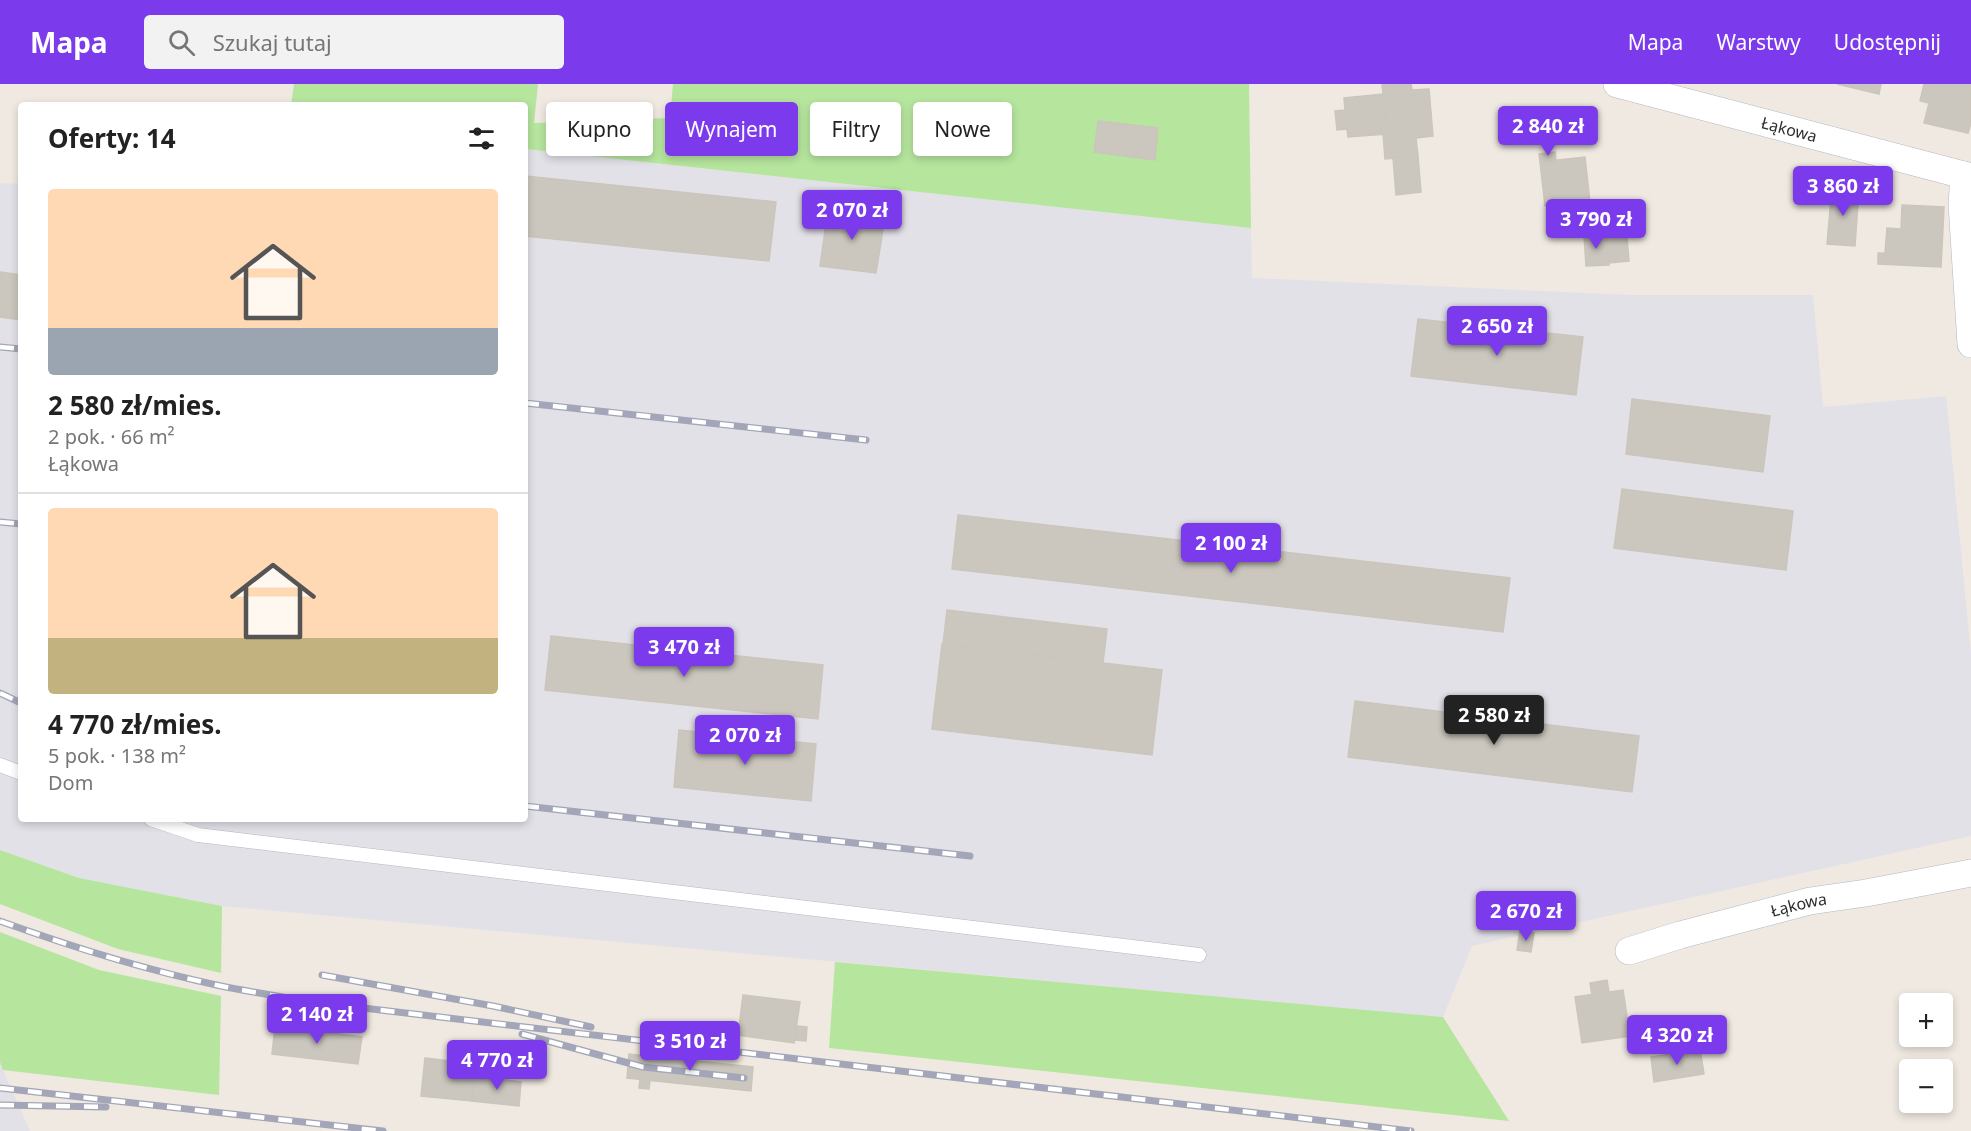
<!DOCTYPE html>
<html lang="pl">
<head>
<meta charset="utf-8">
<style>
	body { margin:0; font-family:"Noto Sans",sans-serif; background:#f2f2f2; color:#222; height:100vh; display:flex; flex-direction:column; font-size:22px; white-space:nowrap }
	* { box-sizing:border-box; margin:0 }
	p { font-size:20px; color:#767676 }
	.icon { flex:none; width:33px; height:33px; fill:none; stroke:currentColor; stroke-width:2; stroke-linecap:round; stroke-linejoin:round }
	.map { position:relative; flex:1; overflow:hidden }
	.details { position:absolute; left:18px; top:18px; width:510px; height:720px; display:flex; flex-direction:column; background:#fff; border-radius:6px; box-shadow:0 3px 9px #0003 }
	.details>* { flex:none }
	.guide { position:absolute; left:546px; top:18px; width:570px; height:54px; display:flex; gap:12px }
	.fabs { position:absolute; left:1899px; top:909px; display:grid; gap:12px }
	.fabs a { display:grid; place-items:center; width:54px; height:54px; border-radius:6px; background:#fff; box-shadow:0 3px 9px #0003; font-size:30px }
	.price { position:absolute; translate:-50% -51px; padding:0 14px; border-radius:6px; background:#7c3aed; color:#fff; font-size:20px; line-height:39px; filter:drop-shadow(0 2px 3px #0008) }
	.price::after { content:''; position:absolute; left:50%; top:36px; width:18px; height:14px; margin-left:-9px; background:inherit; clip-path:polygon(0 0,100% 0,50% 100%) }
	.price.on { background:#222; color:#fff }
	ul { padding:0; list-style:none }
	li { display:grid; align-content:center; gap:12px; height:318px; padding:0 30px }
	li+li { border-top:2px solid #e0e0e0 }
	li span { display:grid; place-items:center; height:186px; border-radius:6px; color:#555 }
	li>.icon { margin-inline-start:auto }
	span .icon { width:108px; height:108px; fill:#fffc; stroke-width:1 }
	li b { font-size:26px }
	h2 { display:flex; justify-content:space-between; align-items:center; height:72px; padding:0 30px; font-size:26px }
	.tag { padding:0 21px; border-radius:6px; background:#fff; box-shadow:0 3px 9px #0003; font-size:21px; line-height:54px }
	.tag.on { background:#7c3aed; color:#fff }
	header { display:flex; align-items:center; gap:36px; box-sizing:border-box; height:84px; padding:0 30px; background:#7c3aed; color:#fff }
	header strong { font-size:28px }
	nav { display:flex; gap:33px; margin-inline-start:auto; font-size:21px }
	.search { width:420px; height:54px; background:#f2f2f2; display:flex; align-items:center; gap:15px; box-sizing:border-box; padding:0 21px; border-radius:6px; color:#767676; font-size:22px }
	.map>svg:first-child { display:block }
	.industrial { fill:#e3e1e8 }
	.green { fill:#b6e59e }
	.building { fill:#cbc7bf; stroke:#cbc5ba; stroke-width:1.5 }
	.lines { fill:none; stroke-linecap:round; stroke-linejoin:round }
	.lane-casing { stroke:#b4b7c1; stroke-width:15 }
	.street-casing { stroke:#b4b7c1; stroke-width:28 }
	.lane { stroke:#fff; stroke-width:14 }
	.street { stroke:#fff; stroke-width:27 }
	.rail-casing { stroke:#a3a6b8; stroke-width:7 }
	.rail { stroke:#fff; stroke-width:4.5; stroke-dasharray:14; stroke-linecap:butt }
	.labels { text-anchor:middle; stroke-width:5; stroke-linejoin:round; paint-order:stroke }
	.street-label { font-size:16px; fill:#2e2e2e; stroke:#fff }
</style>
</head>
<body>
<header>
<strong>Mapa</strong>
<div class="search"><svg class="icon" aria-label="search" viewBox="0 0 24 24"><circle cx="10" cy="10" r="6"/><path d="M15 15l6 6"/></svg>Szukaj tutaj</div>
<nav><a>Mapa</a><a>Warstwy</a><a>Udostępnij</a></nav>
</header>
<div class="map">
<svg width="1971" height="1047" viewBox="0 0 1971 1047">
	<rect width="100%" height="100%" fill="#efe9e1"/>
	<g class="industrial">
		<path d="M525 65 1251 144 1252 194 1629 211H1813L1823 323 1946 312 1971 571V752L1472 862 1443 933 222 822 79 794 0 766V99L21 100V735H525Z"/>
		<path d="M0 978 3 986 30 1047H0Z"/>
	</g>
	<g class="green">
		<path d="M294 0H538L534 39 670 34 673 0H1249L1251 144 525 65V21H291Z"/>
		<path d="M0 766 79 794 222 822 221 889 118 865 0 820Z"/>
		<path d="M0 848 99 886 221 912 219 1011 3 986 0 978Z"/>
		<path d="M835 878 1443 933 1509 1037 829 964Z"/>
	</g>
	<g class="building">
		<path d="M1382 0H1411L1412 6 1429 5 1433 52 1416 54 1418 72 1385 75 1383 50H1387Z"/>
		<path d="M1837 0H1881L1879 10Z"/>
		<path d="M1924 0H1971V39L1968 49 1924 39 1929 19 1920 17Z"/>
		<path d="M1383 10 1387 50 1348 53 1347 45 1337 46 1335 27 1345 26 1344 14Z"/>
		<path d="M1098 37 1158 44 1155 76 1094 68Z"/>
		<path d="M1555 68 1556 76 1540 78 1539 70Z"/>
		<path d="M1418 72 1421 108 1396 111 1393 74Z"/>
		<path d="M1585 73 1590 118 1545 122 1540 78Z"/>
		<path d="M525 92 776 118 769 177 525 152Z"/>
		<path d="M1832 103 1859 105 1855 162 1827 160Z"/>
		<path d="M1902 121 1944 123 1941 183 1899 181V170L1885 169 1887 144 1901 145Z"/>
		<path d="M828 126 885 133 876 189 820 182Z"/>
		<path d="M1626 141 1629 177 1609 179 1606 142Z"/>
		<path d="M1606 149 1609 181 1586 182 1584 151Z"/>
		<path d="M1878 169 1899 170V181L1878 180Z"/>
		<path d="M0 188 21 191V236L0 233Z"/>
		<path d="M1418 235 1583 253 1576 311 1411 292Z"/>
		<path d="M1632 315 1770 332 1763 388 1626 370Z"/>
		<path d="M1622 405 1793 427 1786 486 1614 464Z"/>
		<path d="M958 431 1510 494 1503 548 952 485Z"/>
		<path d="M947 526 1107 545 1103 579 943 560Z"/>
		<path d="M551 552 823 581 818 635 545 606Z"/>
		<path d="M942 560 1162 586 1152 671 932 645Z"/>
		<path d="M1355 617 1639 652 1632 708 1348 673Z"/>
		<path d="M679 646 816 660 811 717 674 703Z"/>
		<path d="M1520 847 1534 849 1531 868 1517 866Z"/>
		<path d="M1607 896 1609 908 1592 911 1590 899Z"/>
		<path d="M1623 906 1630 952 1582 959 1575 913Z"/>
		<path d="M743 911 800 918 794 959 738 951Z"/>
		<path d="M275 942 362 953 358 980 272 970Z"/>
		<path d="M797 942 807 943 806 957 795 956Z"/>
		<path d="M1700 965 1704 990 1654 998 1651 973Z"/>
		<path d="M629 970 753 983 751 1007 627 994Z"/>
		<path d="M425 974 476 980 472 1017 421 1012Z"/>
		<path d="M475 992 521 998 519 1022 472 1017Z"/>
		<path d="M640 995 650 996 649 1005 639 1004Z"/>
	</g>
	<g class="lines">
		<defs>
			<g id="lane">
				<path d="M0 681 21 689"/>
				<path d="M151 735 198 751 1199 871"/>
			</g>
			<g id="street">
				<path id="s1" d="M1617 0 1971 93"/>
				<path d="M1964 91 1962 120 1971 260"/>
				<path id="s2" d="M1629 867 1680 851 1810 817 1866 809 1971 789"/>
			</g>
		</defs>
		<use href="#lane" class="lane-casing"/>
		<use href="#street" class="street-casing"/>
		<use href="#lane" class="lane"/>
		<use href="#street" class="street"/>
		<defs>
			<g id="rail">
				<path d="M0 263 21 265"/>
				<path d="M525 319 866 356"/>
				<path d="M0 438 21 440"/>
				<path d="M0 609 21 619"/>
				<path d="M525 722 970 772"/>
				<path d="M0 837C72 863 146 886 221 902 251 908 282 913 312 918L1411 1047"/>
				<path d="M322 891 493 922 591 943"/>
				<path d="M522 950 643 983 744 994"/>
				<path d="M0 1004 383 1047"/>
				<path d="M0 1021 106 1023"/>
			</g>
		</defs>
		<use href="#rail" class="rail-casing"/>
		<use href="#rail" class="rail"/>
	</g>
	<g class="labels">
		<g class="street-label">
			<text dy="6" stroke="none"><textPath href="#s1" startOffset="178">Łąkowa</textPath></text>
			<text dy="6" stroke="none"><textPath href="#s2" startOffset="176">Łąkowa</textPath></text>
		</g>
	</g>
</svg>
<div class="fabs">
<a>+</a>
<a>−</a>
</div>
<b class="price" style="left:1548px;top:73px">2 840 zł</b>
<b class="price" style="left:1843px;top:133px">3 860 zł</b>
<b class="price" style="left:852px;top:157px">2 070 zł</b>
<b class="price" style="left:1596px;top:166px">3 790 zł</b>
<b class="price" style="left:1497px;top:273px">2 650 zł</b>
<b class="price" style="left:1231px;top:490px">2 100 zł</b>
<b class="price" style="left:684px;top:594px">3 470 zł</b>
<b class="price on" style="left:1494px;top:662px">2 580 zł</b>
<b class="price" style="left:745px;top:682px">2 070 zł</b>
<b class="price" style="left:1526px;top:858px">2 670 zł</b>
<b class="price" style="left:317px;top:961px">2 140 zł</b>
<b class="price" style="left:1677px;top:982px">4 320 zł</b>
<b class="price" style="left:690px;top:988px">3 510 zł</b>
<b class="price" style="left:497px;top:1007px">4 770 zł</b>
<div class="guide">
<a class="tag">Kupno</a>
<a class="tag on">Wynajem</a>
<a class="tag">Filtry</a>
<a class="tag">Nowe</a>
</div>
<section class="details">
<h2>Oferty: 14<svg class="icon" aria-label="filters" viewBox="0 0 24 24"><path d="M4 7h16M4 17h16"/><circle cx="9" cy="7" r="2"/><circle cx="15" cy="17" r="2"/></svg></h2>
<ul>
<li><span style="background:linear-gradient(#ffd9b3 75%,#9aa5b1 0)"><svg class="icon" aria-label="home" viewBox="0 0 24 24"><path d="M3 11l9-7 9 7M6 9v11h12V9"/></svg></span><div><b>2 580 zł/mies.</b><p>2 pok. · 66 m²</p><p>Łąkowa</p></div></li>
<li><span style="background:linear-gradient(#ffd9b3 70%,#c2b280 0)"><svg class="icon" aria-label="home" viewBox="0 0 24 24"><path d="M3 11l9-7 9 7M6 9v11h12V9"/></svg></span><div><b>4 770 zł/mies.</b><p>5 pok. · 138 m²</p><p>Dom</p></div></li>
</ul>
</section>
</div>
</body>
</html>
